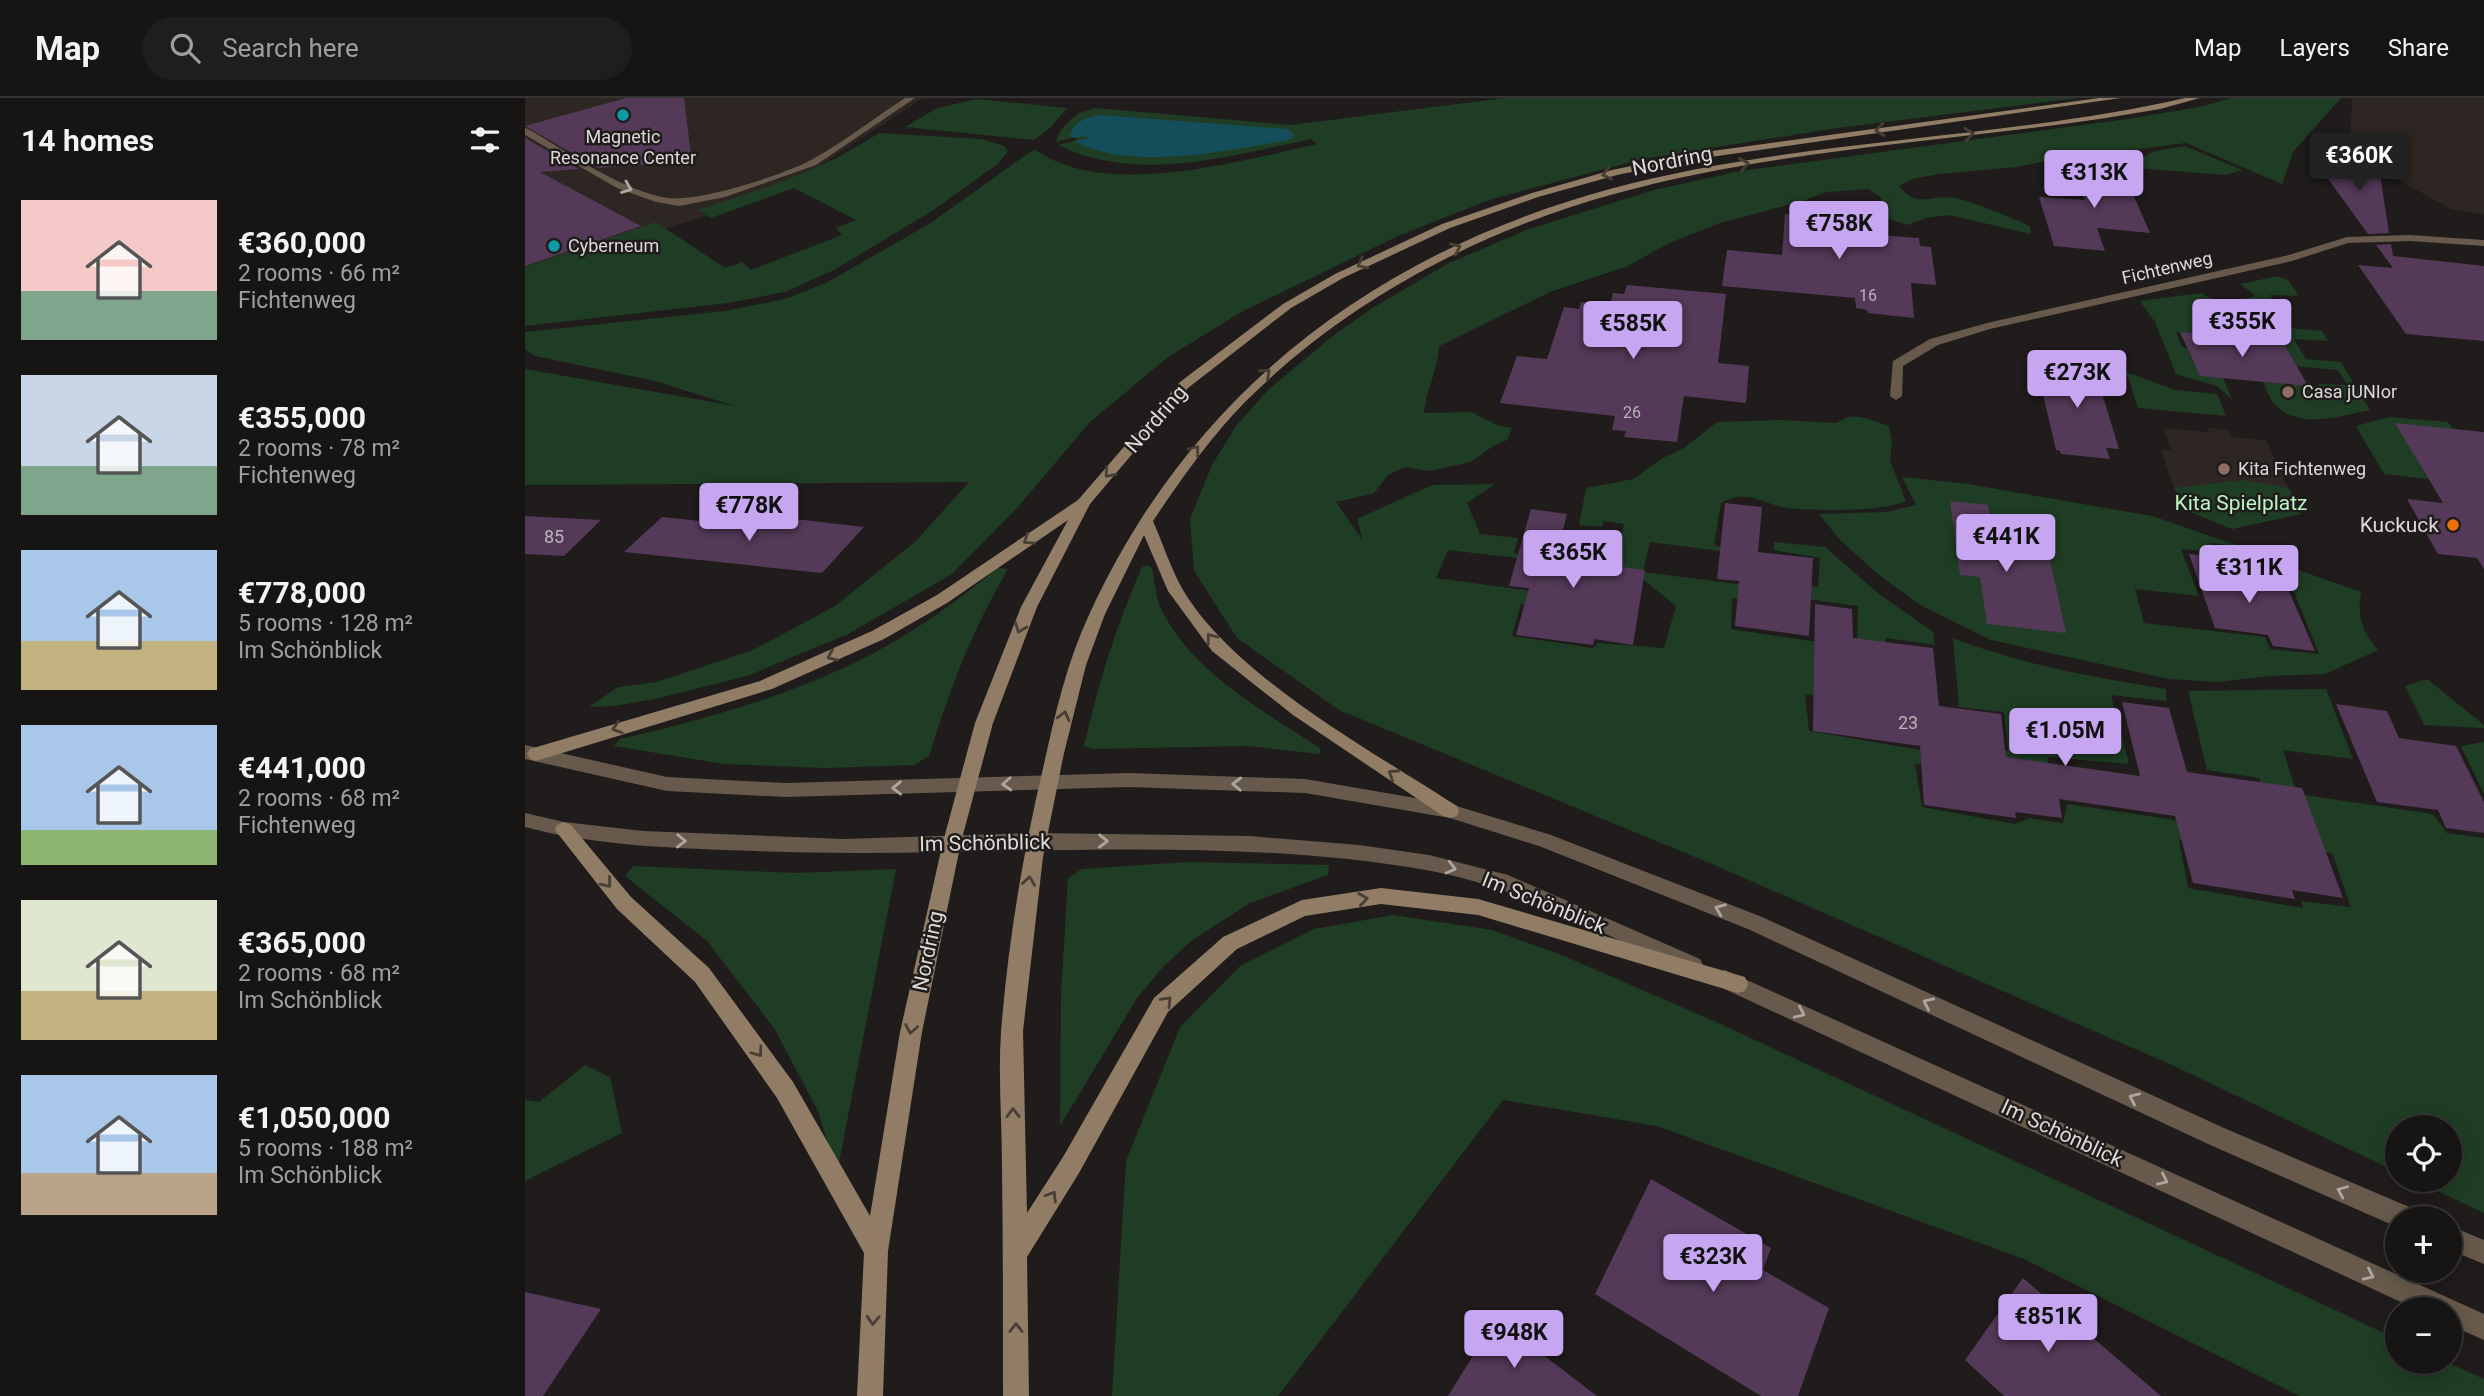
<!DOCTYPE html>
<html lang="en">
<head>
<meta charset="utf-8">
<style>
	body { margin:0; font-family:Roboto,sans-serif; background:#201e1d; color:#f1f3f6; height:100vh; display:flex; flex-direction:column; font-size:26px; white-space:nowrap }
	* { box-sizing:border-box; margin:0 }
	p { font-size:23px; color:#9e9fa0 }
	.icon { flex:none; width:38px; height:38px; fill:none; stroke:currentColor; stroke-width:2; stroke-linecap:round; stroke-linejoin:round }
	.map { position:relative; flex:1; overflow:hidden }
	.side { display:flex; flex-direction:column; background:#171514; width:525px }
	.side>* { flex:none }
	.fabs { position:absolute; left:1860px; top:1017px; display:grid; gap:14px }
	.fabs a { display:grid; place-items:center; width:77px; height:77px; border-radius:50%; background:#171514; box-shadow:0 4px 18px #0003,0 0 0 2px #363434; font-size:35px }
	.price { position:absolute; translate:-50% -60px; padding:0 16px; border-radius:7px; background:#c6a6f0; color:#111; font-size:23px; line-height:46px; filter:drop-shadow(0 2px 4px #0008) }
	.price::after { content:''; position:absolute; left:50%; top:42px; width:21px; height:16px; margin-left:-10px; background:inherit; clip-path:polygon(0 0,100% 0,50% 100%) }
	.price.current { background:#222; color:#fff }
	ul { padding:0; list-style:none }
	li { display:flex; align-items:center; gap:21px; height:175px; padding:0 21px }
	li span { display:grid; place-items:center; flex:none; width:196px; height:140px; border-radius:0px; color:#555 }
	li>.icon { margin-inline-start:auto }
	span .icon { width:84px; height:84px; fill:#fffc; stroke-width:1 }
	li b { font-size:30px }
	h2 { display:flex; justify-content:space-between; align-items:center; height:84px; padding:0 21px; font-size:30px }
	header { display:flex; align-items:center; gap:42px; box-sizing:border-box; height:98px; padding:0 35px; background:#171514; border-bottom:2px solid #363434 }
	header strong { font-size:33px }
	nav { display:flex; gap:38px; margin-inline-start:auto; font-size:24px }
	.search { width:490px; height:63px; background:#201e1d; display:flex; align-items:center; gap:18px; box-sizing:border-box; padding:0 24px; border-radius:38px; color:#9e9fa0; font-size:26px }
	main { display:flex; flex:1; min-height:0 }
	.map>svg:first-child { display:block }
	.built { fill:#2e2622 }
	.green { fill:#1f3d24 }
	.water { fill:#154e5a }
	.building { fill:#543a58 }
	.lines { fill:none; stroke-linecap:round; stroke-linejoin:round }
	.street { fill:#675a4c; fill-rule:evenodd }
	.secondary { fill:#917d66; fill-rule:evenodd }
	.oneway { stroke:#473e35 }
	.oneway2 { stroke:#ada7a1 }
	.culture-dot { fill:#0f9aa8; stroke:#1f1c1b; stroke-width:2.5 }
	.education-dot { fill:#8d6e63; stroke:#1f1c1b; stroke-width:2.5 }
	.food-dot { fill:#e8710a; stroke:#1f1c1b; stroke-width:2.5 }
	.labels { text-anchor:middle; stroke-width:5; stroke-linejoin:round; paint-order:stroke }
	.far-number-label { font-size:16px; fill:#bab2b9 }
	.far-poi-label { font-size:18px; fill:#dcdad9; stroke:#1f1c1b; text-anchor:start }
	.far-street-label { font-size:18px; fill:#dcdad9; stroke:#1f1c1b }
	.number-label { font-size:18px; fill:#bab2b9 }
	.street-label { font-size:21px; fill:#dcdad9; stroke:#1f1c1b }
	.park-label { font-size:21px; fill:#bbf5c1; stroke:#1f1c1b }
	.poi-label { font-size:21px; fill:#dcdad9; stroke:#1f1c1b; text-anchor:end }
</style>
</head>
<body>
<header>
<strong>Map</strong>
<div class="search"><svg class="icon" aria-label="search" viewBox="0 0 24 24"><circle cx="10" cy="10" r="6"/><path d="M15 15l6 6"/></svg>Search here</div>
<nav><a>Map</a><a>Layers</a><a>Share</a></nav>
</header>
<main>
<section class="side">
<h2>14 homes<svg class="icon" aria-label="filters" viewBox="0 0 24 24"><path d="M4 7h16M4 17h16"/><circle cx="9" cy="7" r="2"/><circle cx="15" cy="17" r="2"/></svg></h2>
<ul>
<li><span style="background:linear-gradient(#f6c9c9 65%,#7fa58c 0)"><svg class="icon" aria-label="home" viewBox="0 0 24 24"><path d="M3 11l9-7 9 7M6 9v11h12V9"/></svg></span><div><b>€360,000</b><p>2 rooms · 66 m²</p><p>Fichtenweg</p></div></li>
<li><span style="background:linear-gradient(#c9d6e8 65%,#7fa58c 0)"><svg class="icon" aria-label="home" viewBox="0 0 24 24"><path d="M3 11l9-7 9 7M6 9v11h12V9"/></svg></span><div><b>€355,000</b><p>2 rooms · 78 m²</p><p>Fichtenweg</p></div></li>
<li><span style="background:linear-gradient(#a9c7e8 65%,#c2b280 0)"><svg class="icon" aria-label="home" viewBox="0 0 24 24"><path d="M3 11l9-7 9 7M6 9v11h12V9"/></svg></span><div><b>€778,000</b><p>5 rooms · 128 m²</p><p>Im Schönblick</p></div></li>
<li><span style="background:linear-gradient(#a9c7e8 75%,#8fb573 0)"><svg class="icon" aria-label="home" viewBox="0 0 24 24"><path d="M3 11l9-7 9 7M6 9v11h12V9"/></svg></span><div><b>€441,000</b><p>2 rooms · 68 m²</p><p>Fichtenweg</p></div></li>
<li><span style="background:linear-gradient(#dfe7d0 65%,#c2b280 0)"><svg class="icon" aria-label="home" viewBox="0 0 24 24"><path d="M3 11l9-7 9 7M6 9v11h12V9"/></svg></span><div><b>€365,000</b><p>2 rooms · 68 m²</p><p>Im Schönblick</p></div></li>
<li><span style="background:linear-gradient(#a9c7e8 70%,#b9a48a 0)"><svg class="icon" aria-label="home" viewBox="0 0 24 24"><path d="M3 11l9-7 9 7M6 9v11h12V9"/></svg></span><div><b>€1,050,000</b><p>5 rooms · 188 m²</p><p>Im Schönblick</p></div></li>
</ul>
</section>
<div class="map">
<svg width="1959" height="1298" viewBox="0 0 1959 1298">
	<rect width="100%" height="100%" fill="#1f1c1b"/>
	<g class="built">
		<path d="M0 0H398L293 69 194 114 133 133 120 129 0 169Z"/>
		<path d="M1827 0H1959V116L1926 111 1825 55Z"/>
		<path d="M1638 330 1684 334 1683 330 1704 332 1707 339 1741 342 1776 416 1707 431 1663 413 1649 390 1636 352H1646Z"/>
	</g>
	<g class="green">
		<path d="M979 0H1552L1312 30 1117 61 964 102 873 138 718 213 643 259 565 324 492 410 427 476 323 536 222 578 130 601 90 608 64 609 93 589 132 584 228 552 310 508 391 443 444 384 0 387V271L210 308 130 283 10 258 0 251V234L200 213 260 201 301 185 404 126 505 54 511 52C581 102 714 63 792 46L786 41C705 58 613 86 533 47L552 42 550 39 531 44 535 33 546 21 554 15 570 10 766 27Z"/>
		<path d="M1707 0H1816L1768 54 1757 86 1661 45 1526 62 1491 69 1414 76 1387 81 1374 88C1393 112 1405 96 1428 100 1450 104 1485 119 1505 128L1506 136 1424 117 1401 120 1382 127 1359 119 1356 100 1344 91 1301 94 1278 103 1195 125 1144 145 1103 168 1025 194 914 248C913 272 901 292 899 315L946 314 972 327 987 330 982 342 968 348 946 364 904 373 880 369 863 377 849 395 811 404 838 443 832 421 907 387 970 386 942 405 955 436 993 440 989 455 994 457 992 460 923 452 911 480 1014 494 1012 508 996 506 987 538 1068 550 1073 545 1139 550 1151 508 1109 474 1085 470 1086 457 1048 451 1051 433 1076 436 1075 443 1094 446 1099 426 1079 423 1077 429 1054 427 1061 390 1108 381 1138 360 1159 350 1192 324 1255 322 1312 325C1328 312 1346 322 1364 328L1367 345 1365 363 1381 403C1358 414 1290 413 1263 410 1236 406 1224 390 1196 405L1189 447 1196 449 1195 453 1125 444 1118 474 1228 488V501L1207 500 1206 531 1292 544 1332 542 1333 508 1274 500 1275 487 1293 489 1295 460 1249 452V444L1300 449 1354 496 1408 534 1410 547 1361 540 1360 598 1369 607 1280 596 1284 633 1413 655 1414 668 1390 666 1397 709 1490 726 1504 720 1538 725 1542 706 1671 725 1675 744 1654 742 1663 790 1778 810 1776 803 1826 809 1807 755 1736 743 1747 726 1734 680 1682 672 1663 593 1801 591 1828 661 1758 652 1772 696 1908 716 1922 735 1959 740V1115L1889 1082H1925V1029H1872V1074L1649 968 1187 766 814 612 712 540 669 473 665 421 687 367 711 328 744 291 809 237 849 209 924 165 1004 131 1129 92 1215 73 1603 21 1674 9Z"/>
		<path d="M452 1 542 10 525 30 509 42 380 29 412 10Z"/>
		<path d="M354 35 457 41 479 48 483 53 473 66 407 113 309 172 260 194 203 205 0 228V169L131 124 200 170 217 164 226 172 317 137 311 130 331 122 269 90 186 120 173 112C238 91 296 73 354 35Z"/>
		<path d="M1660 48 1717 72 1700 77 1611 70 1606 65 1630 53Z"/>
		<path d="M1753 178 1763 182 1774 198 1745 197 1764 230 1797 233 1803 243 1769 241 1781 261 1816 264 1845 312C1816 318 1771 333 1748 304 1744 299 1741 290 1738 284L1794 289 1793 286 1822 287 1813 272 1772 268 1760 247 1733 245 1730 240 1651 234 1657 249 1662 250 1671 270 1695 272 1707 301 1692 288 1651 276 1630 224 1615 203 1676 195 1696 206 1731 198 1715 186Z"/>
		<path d="M1601 274 1650 292 1692 296 1701 318 1613 310Z"/>
		<path d="M1864 319 1923 324 1928 331 1890 358 1903 381 1859 376 1831 328Z"/>
		<path d="M1377 379 1443 386 1627 418 1714 448 1686 445 1689 454 1656 451 1674 498 1610 491 1619 525 1740 539 1745 551 1794 556 1767 489 1739 484 1736 469 1745 462 1836 494C1832 519 1837 533 1853 552L1800 576 1744 578 1693 584 1644 581 1466 542 1397 508 1354 477 1315 442 1294 416 1362 414 1391 407Z"/>
		<path d="M1717 382 1764 390 1776 416 1707 431 1663 413 1649 390Z"/>
		<path d="M623 467 627 470C630 482 630 497 635 508 664 573 739 613 796 651L794 656 722 648 568 651 559 648C573 586 591 528 617 469Z"/>
		<path d="M473 470 483 471C446 534 426 588 404 658L389 667 300 670 199 666 89 648 95 641C182 621 269 597 349 555 394 531 434 501 473 470Z"/>
		<path d="M1428 540C1497 567 1568 579 1641 591V603L1586 597 1604 666 1523 659 1522 679 1464 652 1483 653 1479 614 1434 609Z"/>
		<path d="M1902 581 1959 627V630L1899 627 1880 588Z"/>
		<path d="M1959 644V696L1936 648Z"/>
		<path d="M663 764 804 767 803 777 725 805 666 843 637 870 612 900 535 1028 536 895 543 780 557 771Z"/>
		<path d="M108 768 271 775 371 771 312 1075 293 1013 249 930 182 843 100 778Z"/>
		<path d="M868 817 967 832 1034 856 1189 923 1872 1241V1264H1922L1959 1281V1298H1774L1499 1161 1132 1028 978 1002 753 1298H587L601 1063 655 929 715 868 789 831Z"/>
		<path d="M60 967 85 979 97 1035 0 1083V1002L14 1004Z"/>
	</g>
	<path class="water" d="M575 17 762 31 770 37 764 42C706 52 604 74 550 43L563 40 561 38 548 40 545 36C550 23 562 19 575 17Z"/>
	<g class="building">
		<path d="M101 0H159L166 58 138 65 73 70 0 28Z"/>
		<path d="M0 40 54 71 15 74 116 128 0 168Z"/>
		<path d="M1788 60 1854 70 1864 135 1843 136Z"/>
		<path d="M1547 68 1597 71 1625 135 1572 130 1580 153 1529 148 1514 99 1560 102Z"/>
		<path d="M1309 103 1350 106 1353 137 1394 140 1395 148 1406 149 1411 187 1386 185 1389 220 1343 215 1342 212 1331 210 1330 200 1197 188 1202 152 1257 157 1260 116 1273 117V113L1299 115V106H1310Z"/>
		<path d="M1866 146 1868 158 1959 168V243L1881 236 1833 167 1868 170 1851 147Z"/>
		<path d="M1102 187 1201 196 1193 265 1224 268 1221 305 1159 298 1152 344 1099 339 1101 333 1087 332 1090 318 975 305 992 258 1022 261 1039 209 1054 211 1056 204 1085 207 1088 195 1099 196Z"/>
		<path d="M1655 234 1730 240 1733 245 1760 247 1783 288 1675 278Z"/>
		<path d="M1528 259 1567 263 1594 351 1581 350 1585 361 1536 356 1535 353 1531 352 1516 288H1522L1517 267 1531 268Z"/>
		<path d="M1870 325 1959 334V471L1952 460 1913 456 1882 401 1918 405Z"/>
		<path d="M1425 403 1463 407 1471 451 1524 457 1541 535 1462 526 1455 479 1435 477Z"/>
		<path d="M1200 405 1237 409 1233 454 1288 460 1284 538 1210 528 1214 483 1192 481Z"/>
		<path d="M1006 411 1042 416 1031 460 1120 472 1108 547 1069 541 1068 547 991 537 1004 490 984 488Z"/>
		<path d="M0 418 76 422 39 458 0 456Z"/>
		<path d="M137 419 242 430 253 419 339 429 297 475 99 454Z"/>
		<path d="M1664 456 1705 460 1716 485 1763 491 1790 553 1748 548 1743 537 1690 530Z"/>
		<path d="M1290 506 1327 511 1328 540 1408 550 1414 608 1476 616 1481 659 1615 678 1597 604 1644 610 1662 674 1777 690 1818 800 1767 792 1770 801 1668 785 1650 718 1534 701 1537 720 1490 714 1491 720 1399 707 1395 648 1288 633Z"/>
		<path d="M1811 606 1862 613 1874 640 1931 648 1959 704V735L1921 730 1913 712 1852 704Z"/>
		<path d="M1126 1081 1246 1150 1238 1172 1304 1210 1273 1298H1236L1070 1196Z"/>
		<path d="M1498 1180 1636 1298H1479L1440 1262Z"/>
		<path d="M0 1194 76 1211 18 1298H0Z"/>
		<path d="M971 1221 1072 1298H923Z"/>
	</g>
	<g class="lines">
		<g class="street">
			<path d="M380 0H390L291 67 200 99 154 108 131 104 92 90 0 37V30L3 31C45 55 89 88 137 99 167 107 258 77 286 62 319 44 349 20 380 0Z"/>
			<path d="M1885 137 1959 142V148L1885 143 1823 145 1767 163 1465 231 1413 247 1378 268 1377 298 1371 302 1365 298 1368 263 1405 241 1462 225 1764 157 1822 139Z"/>
			<path d="M0 647 142 679 261 685 604 675 780 681 925 706 1026 737 1237 819 1699 1030 1889 1111 1892 1120H1872V1129L1683 1046 1223 831 1014 748 925 720 780 695 604 689 261 699 142 693 0 661Z"/>
			<path d="M0 715 39 724 118 733 318 741 510 735 724 738 834 747 904 757 983 777 1175 861 1178 867 1175 873 1168 876 1161 873C1077 836 992 788 901 772 679 734 454 762 230 753 153 750 75 749 0 729Z"/>
			<path d="M1200 872 1959 1216V1242L1925 1227V1211H1891L1193 888 1190 881 1193 874Z"/>
			<path d="M1925 1128 1959 1142V1166L1925 1152Z"/>
		</g>
		<g class="secondary">
			<path d="M1574 0H1596L1165 62 1092 77 1013 99 925 130 818 180 766 210 663 290 565 406 512 509 468 625 436 744 397 934 363 1153 358 1298H332L339 1155 252 1000 170 884 92 811 30 732 32 727 39 724 46 727 106 799 184 870 268 984 345 1118 375 934 418 744 450 625 496 509 543 422 422 505 359 541 247 591 11 663 5 661 2 656 5 651 235 583 347 533 412 497 553 402 655 284 758 206 810 176 917 126 1007 95 1087 72 1165 56Z"/>
			<path d="M1660 0H1675L1635 11 1581 20C1419 44 1247 52 1089 96 952 134 821 203 720 304 685 340 656 381 628 423 638 446 646 471 658 492 709 578 847 653 932 708L934 713 932 718 925 720 918 718 768 617 687 553 643 493 619 437 580 516 561 567 539 655 518 759 498 933 502 1115 538 1059 629 900 698 839 777 802 856 790 953 801 1213 877 1220 879 1223 886 1220 893 1213 895 953 817 856 806 780 818 712 851 643 914 554 1075 502 1159 504 1298H478C478 1222 478 1145 477 1069 477 1024 473 979 476 934 483 844 498 754 519 666 530 616 542 564 564 517 665 295 850 155 1085 91 1273 40 1471 43 1660 0Z"/>
		</g>
	</g>
	<defs><path id="oneway-chevron" d="M-2-3.5L2.5 0L-2 3.5" fill="none" stroke-width="1.6" stroke-linecap="round" stroke-linejoin="round" transform="scale(1.75)"/></defs>
	<g class="oneway">
		<use href="#oneway-chevron" transform="translate(1355 32) rotate(173)"/>
		<use href="#oneway-chevron" transform="translate(1444 36) rotate(-7)"/>
		<use href="#oneway-chevron" transform="translate(1219 66) rotate(-10)"/>
		<use href="#oneway-chevron" transform="translate(1082 76) rotate(166)"/>
		<use href="#oneway-chevron" transform="translate(931 150) rotate(-25)"/>
		<use href="#oneway-chevron" transform="translate(837 166) rotate(153)"/>
		<use href="#oneway-chevron" transform="translate(741 275) rotate(-42)"/>
		<use href="#oneway-chevron" transform="translate(670 352) rotate(-52)"/>
		<use href="#oneway-chevron" transform="translate(584 375) rotate(131)"/>
		<use href="#oneway-chevron" transform="translate(503 442) rotate(146)"/>
		<use href="#oneway-chevron" transform="translate(495 530) rotate(111)"/>
		<use href="#oneway-chevron" transform="translate(686 540) rotate(-127)"/>
		<use href="#oneway-chevron" transform="translate(307 558) rotate(156)"/>
		<use href="#oneway-chevron" transform="translate(539 618) rotate(-76)"/>
		<use href="#oneway-chevron" transform="translate(92 630) rotate(162)"/>
		<use href="#oneway-chevron" transform="translate(868 676) rotate(-147)"/>
		<use href="#oneway-chevron" transform="translate(504 783) rotate(-82)"/>
		<use href="#oneway-chevron" transform="translate(82 785) rotate(51)"/>
		<use href="#oneway-chevron" transform="translate(838 801) rotate(-8)"/>
		<use href="#oneway-chevron" transform="translate(642 903) rotate(-46)"/>
		<use href="#oneway-chevron" transform="translate(386 931) rotate(101)"/>
		<use href="#oneway-chevron" transform="translate(233 954) rotate(54)"/>
		<use href="#oneway-chevron" transform="translate(488 1015) rotate(-91)"/>
		<use href="#oneway-chevron" transform="translate(527 1098) rotate(-58)"/>
		<use href="#oneway-chevron" transform="translate(348 1222) rotate(92)"/>
		<use href="#oneway-chevron" transform="translate(491 1230) rotate(-90)"/>
	</g>
	<g class="oneway2">
		<use href="#oneway-chevron" transform="translate(102 90) rotate(21)"/>
		<use href="#oneway-chevron" transform="translate(482 686) rotate(177)"/>
		<use href="#oneway-chevron" transform="translate(712 686) rotate(-178)"/>
		<use href="#oneway-chevron" transform="translate(372 690) rotate(179)"/>
		<use href="#oneway-chevron" transform="translate(156 743) rotate(2)"/>
		<use href="#oneway-chevron" transform="translate(578 743) rotate(1)"/>
		<use href="#oneway-chevron" transform="translate(926 770) rotate(15)"/>
		<use href="#oneway-chevron" transform="translate(1195 811) rotate(-158)"/>
		<use href="#oneway-chevron" transform="translate(1403 905) rotate(-155)"/>
		<use href="#oneway-chevron" transform="translate(1275 915) rotate(25)"/>
		<use href="#oneway-chevron" transform="translate(1609 1000) rotate(-155)"/>
		<use href="#oneway-chevron" transform="translate(1638 1082) rotate(25)"/>
		<use href="#oneway-chevron" transform="translate(1817 1093) rotate(-157)"/>
		<use href="#oneway-chevron" transform="translate(1844 1177) rotate(25)"/>
	</g>
	<g class="culture-dot">
		<circle cx="98" cy="17" r="7"/>
		<circle cx="29" cy="148" r="7"/>
	</g>
	<g class="education-dot">
		<circle cx="1763" cy="294" r="7"/>
		<circle cx="1699" cy="371" r="7"/>
	</g>
	<circle class="food-dot" cx="1928" cy="427" r="7"/>
	<g class="labels">
		<g class="far-number-label">
			<text x="1343" y="203">16</text>
			<text x="1107" y="320">26</text>
		</g>
		<g class="far-poi-label">
			<text x="98" y="45" text-anchor="middle">Magnetic<tspan x="98" dy="21">Resonance Center</tspan></text>
			<text x="43" y="154">Cyberneum</text>
			<text x="1777" y="300">Casa jUNIor</text>
			<text x="1713" y="377">Kita Fichtenweg</text>
		</g>
		<g class="far-street-label">
			<text transform="translate(1642 170) rotate(-13)" y="6">Fichtenweg</text>
		</g>
		<g class="number-label">
			<text x="29" y="445">85</text>
			<text x="1383" y="631">23</text>
		</g>
		<g class="street-label">
			<text transform="translate(1147 63) rotate(-11)" y="7">Nordring</text>
			<text transform="translate(631 321) rotate(-49)" y="7">Nordring</text>
			<text transform="translate(460 745) rotate(-1)" y="7">Im Schönblick</text>
			<text transform="translate(1019 805) rotate(22)" y="7">Im Schönblick</text>
			<text transform="translate(403 853) rotate(-78)" y="7">Nordring</text>
			<text transform="translate(1537 1035) rotate(25)" y="7">Im Schönblick</text>
		</g>
		<g class="park-label">
			<text x="1716" y="412">Kita Spielplatz</text>
		</g>
		<g class="poi-label">
			<text x="1914" y="434">Kuckuck</text>
		</g>
	</g>
</svg>
<div class="fabs">
<a><svg class="icon" aria-label="locate" viewBox="0 0 24 24"><circle cx="12" cy="12" r="6"/><path d="M12 2v4M12 18v4M2 12h4M18 12h4"/></svg></a>
<a>+</a>
<a>−</a>
</div>
<b class="price current" style="left:1834px;top:95px">€360K</b>
<b class="price" style="left:1569px;top:112px">€313K</b>
<b class="price" style="left:1314px;top:163px">€758K</b>
<b class="price" style="left:1717px;top:261px">€355K</b>
<b class="price" style="left:1108px;top:263px">€585K</b>
<b class="price" style="left:1552px;top:312px">€273K</b>
<b class="price" style="left:224px;top:445px">€778K</b>
<b class="price" style="left:1481px;top:476px">€441K</b>
<b class="price" style="left:1048px;top:492px">€365K</b>
<b class="price" style="left:1724px;top:507px">€311K</b>
<b class="price" style="left:1540px;top:670px">€1.05M</b>
<b class="price" style="left:1188px;top:1196px">€323K</b>
<b class="price" style="left:1523px;top:1256px">€851K</b>
<b class="price" style="left:989px;top:1272px">€948K</b>
</div>
</main>
</body>
</html>
